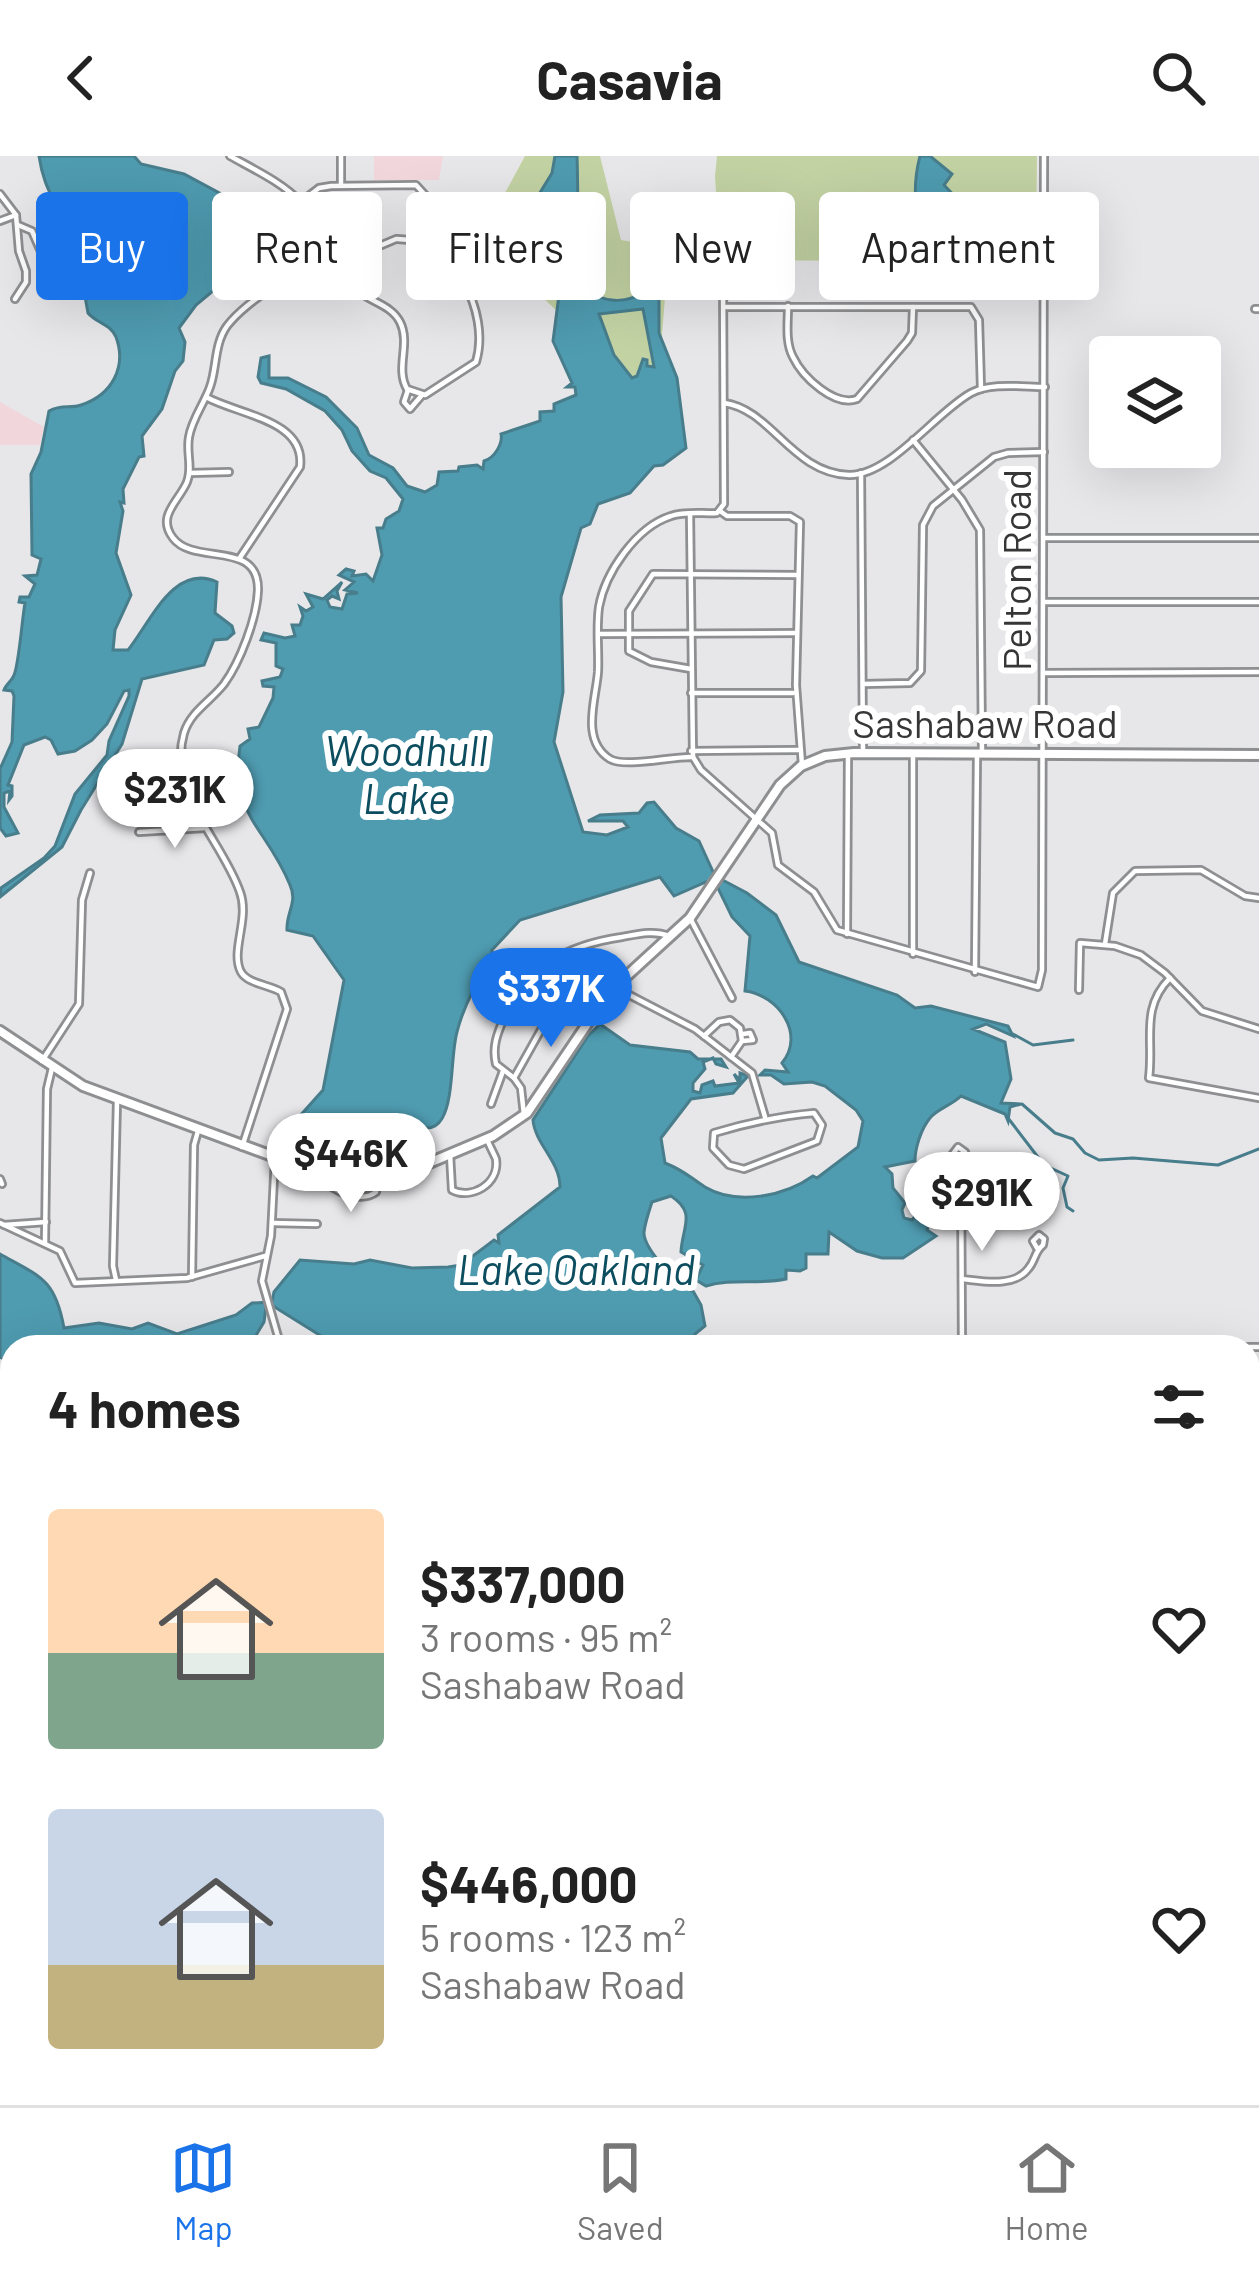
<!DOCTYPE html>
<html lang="en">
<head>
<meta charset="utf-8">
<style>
	body { margin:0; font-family:Barlow,sans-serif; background:#f2f2f2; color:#222; height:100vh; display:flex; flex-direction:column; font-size:45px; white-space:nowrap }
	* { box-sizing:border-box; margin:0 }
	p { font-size:39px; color:#767676 }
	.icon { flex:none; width:66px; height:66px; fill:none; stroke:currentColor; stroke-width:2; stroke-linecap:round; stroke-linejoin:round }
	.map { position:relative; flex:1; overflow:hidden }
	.panel { position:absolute; left:0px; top:1179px; width:1260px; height:771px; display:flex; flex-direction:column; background:#fff; border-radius:36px 36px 0 0; box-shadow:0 12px 48px #0002 }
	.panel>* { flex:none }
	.guide { position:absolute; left:36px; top:36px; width:1188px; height:108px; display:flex; gap:24px }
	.buttons { position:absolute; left:1089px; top:180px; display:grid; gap:24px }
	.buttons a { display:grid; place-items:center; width:132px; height:132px; border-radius:12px; background:#fff; box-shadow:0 12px 48px #0002; font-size:60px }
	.price { position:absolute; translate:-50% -102px; padding:0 27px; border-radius:42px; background:#fff; color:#222; font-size:39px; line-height:78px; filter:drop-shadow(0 3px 6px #0008) }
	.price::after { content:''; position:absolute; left:50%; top:72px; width:36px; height:27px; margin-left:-18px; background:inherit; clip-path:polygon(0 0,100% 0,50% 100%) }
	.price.current { background:#1a73e8; color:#fff }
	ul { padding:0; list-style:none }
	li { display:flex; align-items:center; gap:36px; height:300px; padding:0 48px }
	li span { display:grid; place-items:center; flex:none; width:336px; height:240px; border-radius:12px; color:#555 }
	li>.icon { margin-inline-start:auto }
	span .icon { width:144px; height:144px; fill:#fffc; stroke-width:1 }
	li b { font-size:51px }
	h2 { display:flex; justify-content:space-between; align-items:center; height:144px; padding:0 48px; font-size:51px }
	.pill { padding:0 42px; border-radius:12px; background:#fff; box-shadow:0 12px 48px #0002; font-size:42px; line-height:108px }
	.pill.current { background:#1a73e8; color:#fff }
	header { display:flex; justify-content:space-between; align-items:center; height:156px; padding:0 48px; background:#fff; font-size:54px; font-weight:700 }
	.menu { display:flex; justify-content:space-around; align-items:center; height:168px; border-top:3px solid #e0e0e0; background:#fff; font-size:33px; color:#767676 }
	.menu a { display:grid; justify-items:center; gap:6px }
	.menu .current { color:#1a73e8 }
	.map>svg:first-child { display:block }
	.education { fill:#f1d6db }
	.green { fill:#c3d2a3 }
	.water { fill:#4f9bb0; stroke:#487d8c; stroke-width:3; fill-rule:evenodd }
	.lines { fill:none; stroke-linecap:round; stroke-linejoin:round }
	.stream { stroke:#487d8c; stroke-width:3 }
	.minor-casing { stroke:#8e8f91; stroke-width:10 }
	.tertiary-casing { stroke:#8e8f91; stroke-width:14 }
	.minor { stroke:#fff; stroke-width:4.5 }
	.tertiary { stroke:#fff; stroke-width:8 }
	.labels { text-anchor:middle; stroke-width:12; stroke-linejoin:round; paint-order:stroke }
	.street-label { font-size:39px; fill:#363637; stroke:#fff }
	.water-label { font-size:42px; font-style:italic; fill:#0c4e5f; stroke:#fff }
</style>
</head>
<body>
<header><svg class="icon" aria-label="back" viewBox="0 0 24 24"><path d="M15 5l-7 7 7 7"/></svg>Casavia<svg class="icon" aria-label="search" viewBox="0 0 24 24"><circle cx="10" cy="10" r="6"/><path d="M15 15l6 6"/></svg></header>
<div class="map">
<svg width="1259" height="1949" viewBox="0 0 1259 1949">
	<rect width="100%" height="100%" fill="#e7e7ea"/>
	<g class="education">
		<path d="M374 0H443L439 24H374Z"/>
		<path d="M0 246 44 271 40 289H0Z"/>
	</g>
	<g class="green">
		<path d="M525 0H600L621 84 669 92 660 204 631 225 539 138 492 61Z"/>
		<path d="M717 0H1037L1036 100 1017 102 1038 106 1033 110 1017 106 727 104 720 102 715 20Z"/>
	</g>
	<g class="water">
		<path d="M39 0H134L141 8 184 18 279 69 274 84 196 149 179 172 185 186 183 205 175 215 162 253 142 280 144 300 139 301 123 333 124 347 120 346 123 355 116 397 131 439 115 474 113 494H128C150 467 174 406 217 426L215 457 232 470 234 477 227 483 214 484 204 509 142 523 122 588 81 654 62 691 0 741 1 732 44 702 55 690 75 638 107 599 109 585 129 540V534L124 535 107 568 92 584 75 595 58 598 51 584 45 581 24 589 8 629 12 630V640L9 644 10 635 4 637V651L18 677 6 680 0 672V613L12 586 14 540 12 535 4 534C6 528 12 525 14 519 19 508 22 463 25 447L19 446 20 441H29L35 428 25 420 37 419 41 403 32 399 31 318 41 296 49 255C62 248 70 253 81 249 112 239 127 211 116 181 111 168 96 167 88 157 84 132 74 97 66 73 56 44 44 34 39 0Z"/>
		<path d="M555 0H577C578 24 577 40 579 64L566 79 564 91 570 92 579 110 599 120 589 125 587 133C605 149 629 147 648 134L659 138V177L677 222 686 292 663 309 654 310 630 337 598 348 590 368 581 372 561 441 563 536 554 586 583 676 607 679 628 671 623 665H588L600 659 639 657 647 647 654 646 676 672 699 685 715 720 747 737 776 759 799 806 897 839 915 852 931 850 1008 870 1013 880 986 868 973 873 1005 886 1011 923 1001 947 1021 948 1010 951 1008 965 1005 958 961 940C952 949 937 953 930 962 921 973 915 992 915 1005L885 1011 892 1018 893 1032 905 1047 902 1054 904 1062 912 1064 917 1058 929 1068 927 1074 936 1080 903 1102H882L857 1095 829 1076 828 1098H806V1112L800 1115 786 1114V1123C758 1129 732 1122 706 1130L696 1124 703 1109 681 1096C682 1071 697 1057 671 1040L652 1046C649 1055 645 1067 644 1076 643 1093 680 1131 693 1135L701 1149 705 1170 695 1178 690 1191H330L321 1180 273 1150 266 1151 264 1166 249 1191H12V1207L0 1201V1098C41 1121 55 1123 64 1172L99 1167 132 1173 148 1167 177 1178 236 1159 252 1147 272 1146 274 1136 300 1104 354 1108 370 1104 412 1112 448 1111 461 1109 494 1084 499 1087 498 1079 560 1031C560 1005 535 988 533 964L588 880 600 868 630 889 690 896 698 903H721L726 911 716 908 713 902 703 906 705 913 693 927V935L700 937 702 929 713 925 715 930 739 927 734 918 740 924V917L748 920 733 937 691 943 661 982 665 1007C685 1015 688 1020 705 1031 737 1050 785 1040 813 1020L817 1022 858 991 863 965 856 954 825 930 812 926 784 928 771 919H760L765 914 788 916 782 907C806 878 778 839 745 835L750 780 732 761 718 732 706 726 674 740 660 721 520 764 492 794V805L473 826 474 833C466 848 461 860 457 876 447 911 461 1004 400 961 387 972 319 990 301 985L298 962 323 934 344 824 313 780 287 774C286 757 298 746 290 729 266 670 230 661 240 590L250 583 248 573 259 571 273 542 274 531 263 530 262 525 280 521 283 513 276 510V487L261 484 264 477 285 482 295 480 292 469H300L303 460 300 451 306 455 313 451 306 438 323 443 342 426 337 435 339 443 332 440 327 444 330 451 342 453 347 438 358 437 345 434 354 426 339 419 346 413 354 415 352 420 366 418 373 425 382 399 377 372H383L386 363 399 355 403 343 386 322 370 315 352 295 342 274 325 255 286 233 261 227 258 221 261 202 269 200V222H288L326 241 357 272 369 299 393 312 407 330 425 336 437 329 439 316 458 315 459 311 477 309 483 313 484 305C495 302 503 287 501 278L540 265V256L554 255V248L576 239 575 231H567L572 227 553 185 560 131 553 129 547 114 531 99 528 87 538 62V40L552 17ZM643 153 654 211 647 210V204L643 203 637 220 632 222 614 199 599 158Z"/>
		<path d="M920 0H930L952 18 944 29 960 46 961 59 944 75 928 76C910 59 915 19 920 0Z"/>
		<path d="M12 1696V1938H115L116 1949H0V1705Z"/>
	</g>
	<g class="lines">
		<g class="stream">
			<path d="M1013 878 1033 889 1073 884"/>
			<path d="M1022 948 1055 977 1073 983 1085 997 1099 1004 1133 1002 1218 1009 1259 993"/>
			<path d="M1008 962 1044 1009 1068 1020 1063 1032 1067 1051 1073 1055"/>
			<path d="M1058 1938 1059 1949"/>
			<path d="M1133 1949 1135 1938"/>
		</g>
		<defs>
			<g id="minor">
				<path d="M230 0C269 22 341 52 304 106 281 129 247 144 227 170 214 188 217 212 210 231 204 248 192 263 189 281 186 297 193 311 187 326 179 345 156 360 173 382 194 410 259 383 258 434 257 462 240 506 224 528 211 545 191 555 184 577 167 637 222 684 240 736 250 763 230 795 241 816 248 828 270 829 281 836L287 853 242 991"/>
				<path d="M341 0V29"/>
				<path d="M0 38 16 59 19 95 26 115V126L15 143"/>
				<path d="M302 45 319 32 331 30 416 29 426 40 420 85"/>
				<path d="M0 65 16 59"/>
				<path d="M18 69 32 75 48 112"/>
				<path d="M396 83C453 82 491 156 476 206L425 239 407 233C395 212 411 188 400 166 390 147 367 146 354 131L370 94Z"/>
				<path d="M723 121 724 348 717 357C703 358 685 355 671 360 636 371 605 417 599 451 596 473 599 495 598 516 596 543 580 584 610 603 625 612 672 600 693 601L701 614 772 677 778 709 814 736 837 774 1038 831 1042 814 1044 0"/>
				<path d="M788 150C788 167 785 186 793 201 803 222 835 251 857 243L907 185 912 177 913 151"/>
				<path d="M726 151H971L979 164 981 233"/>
				<path d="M1255 153H1259"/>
				<path d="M408 234 404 246 410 253 422 239"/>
				<path d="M206 241C239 259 306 264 300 311L239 403"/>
				<path d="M724 247C771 253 792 317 849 319 890 320 936 256 971 237 991 226 1022 231 1045 231"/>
				<path d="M913 284 962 344 980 374 982 597"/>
				<path d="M190 317 229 316"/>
				<path d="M861 317 863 597"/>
				<path d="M720 355 727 360H790L800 366 796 529 802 609"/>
				<path d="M690 358 693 601"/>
				<path d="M1045 382H1259"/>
				<path d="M1044 446H1259"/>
				<path d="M598 478 796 477"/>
				<path d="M691 513 651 506 629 495V455L653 418 797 419"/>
				<path d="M1044 517 1259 516"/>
				<path d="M863 528 910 527 921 515 923 369 933 350 994 301 1008 297 1044 296"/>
				<path d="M691 537H793"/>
				<path d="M691 595 798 594"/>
				<path d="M913 599V798"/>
				<path d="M139 676 205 672"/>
				<path d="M690 762 732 842"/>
				<path d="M847 778 848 598"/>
				<path d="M1105 788 1113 737 1135 715 1201 714 1245 740 1259 742"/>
				<path d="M975 816 977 600"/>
				<path d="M1170 822C1140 852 1154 884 1149 922L1259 942"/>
				<path d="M614 831 695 873 752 917 765 961"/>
				<path d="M1079 834 1080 787 1115 790 1141 799 1165 817 1202 855 1259 873"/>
				<path d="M704 880 719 866 730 864 740 872 742 885 731 901"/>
				<path d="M742 885 753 884 750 877 743 878"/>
				<path d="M42 905 79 848 82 744 90 717"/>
				<path d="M514 922 496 908C492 891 497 878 504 862 528 810 567 789 622 781 638 778 654 774 669 780"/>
				<path d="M491 948 503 915"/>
				<path d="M814 957 822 969 817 985 744 1013 729 1009 713 992 714 977C747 967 780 960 814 957Z"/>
				<path d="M524 959 521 932 514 922 561 838 571 833 597 849"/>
				<path d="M450 998 452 1034C471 1044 500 1028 496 1003 496 1002 487 985 487 983"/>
				<path d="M275 1002 271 1080 262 1125 281 1191"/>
				<path d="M961 1005 952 999 958 991 965 996 961 1005 962 1191"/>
				<path d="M327 1020 328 1028C340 1038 363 1046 376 1036L377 1027"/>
				<path d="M0 1023 2 1028"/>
				<path d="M0 1067 60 1095 75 1127 187 1122 265 1100"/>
				<path d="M272 1067 317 1068"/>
				<path d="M4 1069 46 1066"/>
				<path d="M45 1087 47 933 52 912"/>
				<path d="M192 1121 194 989 198 975"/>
				<path d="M962 1123C982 1125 1013 1132 1028 1113 1036 1104 1034 1096 1043 1089L1044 1083 1039 1079 1033 1085 1037 1092"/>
				<path d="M116 1124 113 1110 117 945"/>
				<path d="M1248 1191H1259"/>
				<path d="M0 1240 12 1243"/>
				<path d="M0 1298H12"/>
				<path d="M1248 1311H1259"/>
				<path d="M0 1394 12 1391"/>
				<path d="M1248 1436H1259"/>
				<path d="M0 1450H12"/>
				<path d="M1248 1555H1259"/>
				<path d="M0 1581 12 1566"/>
				<path d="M0 1619 11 1645 8 1655 0 1661"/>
				<path d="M1248 1732 1259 1731"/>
				<path d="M1248 1916H1259"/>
				<path d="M217 1938 253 1949"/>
				<path d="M277 1938V1949"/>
				<path d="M569 1938V1949"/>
				<path d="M672 1938V1949"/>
				<path d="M776 1938V1949"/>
				<path d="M886 1938V1949"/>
				<path d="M923 1938V1949"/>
				<path d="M960 1938V1949"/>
				<path d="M416 1949V1938"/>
				<path d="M1128 1949 1130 1938"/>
			</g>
			<path id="tertiary" d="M0 875 83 930 332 1022 362 1029 391 1023 493 980 527 957 608 837 690 762 780 629 801 610 825 600 854 597 1259 599"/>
		</defs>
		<use href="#minor" class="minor-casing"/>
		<use href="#tertiary" class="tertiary-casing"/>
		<use href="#minor" class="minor"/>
		<use href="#tertiary" class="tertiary"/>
	</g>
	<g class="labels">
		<g class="street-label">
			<text transform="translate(1017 414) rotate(-90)" y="14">Pelton Road</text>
			<text x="985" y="582">Sashabaw Road</text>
		</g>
		<g class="water-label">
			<text x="406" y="610">Woodhull<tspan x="406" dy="48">Lake</tspan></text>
			<text x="576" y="1129">Lake Oakland</text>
		</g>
	</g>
</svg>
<div class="buttons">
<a><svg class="icon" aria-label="layers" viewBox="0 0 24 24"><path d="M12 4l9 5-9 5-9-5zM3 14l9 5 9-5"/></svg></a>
</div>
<b class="price" style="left:175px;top:695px">$231K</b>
<b class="price current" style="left:551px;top:894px">$337K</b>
<b class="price" style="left:351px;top:1059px">$446K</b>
<b class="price" style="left:982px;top:1098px">$291K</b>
<div class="guide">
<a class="pill current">Buy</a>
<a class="pill">Rent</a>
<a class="pill">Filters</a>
<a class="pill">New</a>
<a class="pill">Apartment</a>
</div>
<section class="panel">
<h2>4 homes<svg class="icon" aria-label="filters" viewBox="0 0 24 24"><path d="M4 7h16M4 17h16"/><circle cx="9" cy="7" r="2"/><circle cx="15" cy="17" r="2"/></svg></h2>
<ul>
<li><span style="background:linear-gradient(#ffd9b3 60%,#7fa58c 0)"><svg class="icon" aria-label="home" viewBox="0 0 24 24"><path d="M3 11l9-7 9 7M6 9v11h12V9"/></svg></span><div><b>$337,000</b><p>3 rooms · 95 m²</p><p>Sashabaw Road</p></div><svg class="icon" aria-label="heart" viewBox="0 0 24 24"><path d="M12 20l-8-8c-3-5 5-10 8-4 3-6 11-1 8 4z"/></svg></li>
<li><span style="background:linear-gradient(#c9d6e8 65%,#c2b280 0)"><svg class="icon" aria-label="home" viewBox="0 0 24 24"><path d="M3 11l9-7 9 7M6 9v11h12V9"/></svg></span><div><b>$446,000</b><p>5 rooms · 123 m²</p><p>Sashabaw Road</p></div><svg class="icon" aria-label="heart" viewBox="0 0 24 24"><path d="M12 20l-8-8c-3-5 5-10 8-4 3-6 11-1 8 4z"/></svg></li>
</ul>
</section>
</div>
<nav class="menu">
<a class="current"><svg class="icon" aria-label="map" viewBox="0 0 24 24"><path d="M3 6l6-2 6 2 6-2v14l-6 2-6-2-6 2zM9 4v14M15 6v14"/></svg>Map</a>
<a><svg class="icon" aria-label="saved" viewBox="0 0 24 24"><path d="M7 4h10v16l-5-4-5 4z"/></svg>Saved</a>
<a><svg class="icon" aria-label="home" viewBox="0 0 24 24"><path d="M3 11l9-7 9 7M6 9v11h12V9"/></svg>Home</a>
</nav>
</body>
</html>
